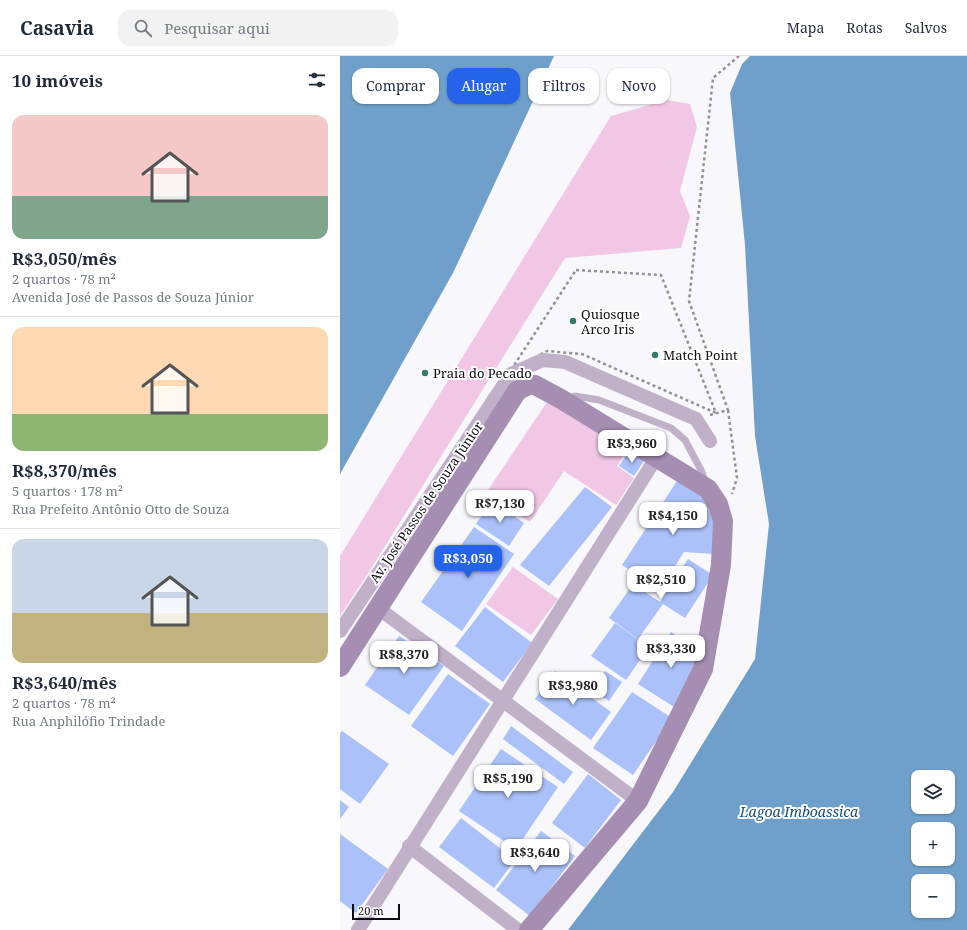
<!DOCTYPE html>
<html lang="pt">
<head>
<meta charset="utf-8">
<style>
	body { margin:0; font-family:"Noto Serif",serif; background:#f2f2f3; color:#1f2937; height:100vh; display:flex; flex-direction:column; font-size:15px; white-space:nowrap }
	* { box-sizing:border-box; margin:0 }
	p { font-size:13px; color:#747a83 }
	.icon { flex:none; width:22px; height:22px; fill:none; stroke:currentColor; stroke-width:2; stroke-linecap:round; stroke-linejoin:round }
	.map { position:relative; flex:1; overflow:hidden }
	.panel { display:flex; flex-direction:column; background:#fff; width:340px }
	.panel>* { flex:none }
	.guide { position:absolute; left:12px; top:12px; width:380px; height:36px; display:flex; gap:8px }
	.buttons { position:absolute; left:571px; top:714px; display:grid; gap:8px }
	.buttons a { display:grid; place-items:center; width:44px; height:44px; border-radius:8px; background:#fff; box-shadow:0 1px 3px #0004; font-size:20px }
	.scale { position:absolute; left:12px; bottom:10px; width:48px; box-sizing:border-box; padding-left:4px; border:2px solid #0d0c14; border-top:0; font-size:11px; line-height:14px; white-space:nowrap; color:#0d0c14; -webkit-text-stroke:3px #fff; paint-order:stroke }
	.price { position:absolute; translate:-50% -34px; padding:0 9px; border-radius:8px; background:#fff; color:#222; font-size:13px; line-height:26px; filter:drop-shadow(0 1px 2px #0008) }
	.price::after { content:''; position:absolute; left:50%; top:24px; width:12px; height:9px; margin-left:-6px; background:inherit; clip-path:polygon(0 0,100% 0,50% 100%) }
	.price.active { background:#2563eb; color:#fff }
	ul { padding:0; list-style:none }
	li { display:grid; align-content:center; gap:8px; height:212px; padding:0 12px }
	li+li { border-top:1px solid #e0e1e3 }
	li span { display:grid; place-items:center; height:124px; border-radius:12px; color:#555 }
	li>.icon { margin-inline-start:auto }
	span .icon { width:72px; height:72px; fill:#fffc; stroke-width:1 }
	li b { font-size:17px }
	h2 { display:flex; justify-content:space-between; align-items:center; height:48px; padding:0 12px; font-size:17px }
	.pill { padding:0 14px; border-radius:12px; background:#fff; box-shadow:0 1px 3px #0004; font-size:14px; line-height:36px }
	.pill.active { background:#2563eb; color:#fff }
	header { display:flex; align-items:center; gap:24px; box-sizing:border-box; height:56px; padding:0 20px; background:#fff; border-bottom:1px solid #e0e1e3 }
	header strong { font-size:19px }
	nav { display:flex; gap:22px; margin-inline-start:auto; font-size:14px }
	.search { width:280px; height:36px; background:#f2f2f3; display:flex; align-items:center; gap:10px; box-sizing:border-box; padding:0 14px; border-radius:12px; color:#747a83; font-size:15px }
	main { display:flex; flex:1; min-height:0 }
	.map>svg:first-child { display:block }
	.green { fill:#f1c7e5 }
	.water { fill:#6fa0cb; fill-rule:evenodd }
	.building { fill:#abc1f9 }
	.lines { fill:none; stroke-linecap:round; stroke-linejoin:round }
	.path { stroke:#919197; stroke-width:2.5; stroke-dasharray:3 3; stroke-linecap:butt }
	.lane { stroke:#c0b1c9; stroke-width:7 }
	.street { stroke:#c0b1c9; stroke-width:14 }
	.secondary { stroke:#a58eb1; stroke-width:20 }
	.poi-dot { fill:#35796c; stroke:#fff; stroke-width:1.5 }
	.labels { text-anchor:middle; stroke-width:4; stroke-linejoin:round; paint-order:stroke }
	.poi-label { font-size:13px; fill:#0d0c14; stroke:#fff; text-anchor:start }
	.street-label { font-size:13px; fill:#0d0c14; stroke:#fff }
	.water-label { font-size:14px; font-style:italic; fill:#184f79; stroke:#fff }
</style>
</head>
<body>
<header>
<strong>Casavia</strong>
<div class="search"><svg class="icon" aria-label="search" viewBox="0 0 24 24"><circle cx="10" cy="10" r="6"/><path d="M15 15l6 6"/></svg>Pesquisar aqui</div>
<nav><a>Mapa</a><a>Rotas</a><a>Salvos</a></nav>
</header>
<main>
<section class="panel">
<h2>10 imóveis<svg class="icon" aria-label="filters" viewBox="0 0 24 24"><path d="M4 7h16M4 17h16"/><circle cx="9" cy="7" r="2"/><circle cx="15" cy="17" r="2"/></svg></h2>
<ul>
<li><span style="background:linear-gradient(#f6c9c9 65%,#7fa58c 0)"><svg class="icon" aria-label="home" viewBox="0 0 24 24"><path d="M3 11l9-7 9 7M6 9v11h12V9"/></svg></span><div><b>R$3,050/mês</b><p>2 quartos · 78 m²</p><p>Avenida José de Passos de Souza Júnior</p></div></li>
<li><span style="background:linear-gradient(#ffd9b3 70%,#8fb573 0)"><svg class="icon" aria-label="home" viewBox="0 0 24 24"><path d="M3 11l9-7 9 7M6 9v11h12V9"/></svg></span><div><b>R$8,370/mês</b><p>5 quartos · 178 m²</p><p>Rua Prefeito Antônio Otto de Souza</p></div></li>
<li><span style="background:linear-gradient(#c9d6e8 60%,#c2b280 0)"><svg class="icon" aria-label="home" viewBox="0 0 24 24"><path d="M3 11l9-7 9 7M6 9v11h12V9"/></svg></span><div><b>R$3,640/mês</b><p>2 quartos · 78 m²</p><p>Rua Anphilófio Trindade</p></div></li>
</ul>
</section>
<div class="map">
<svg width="627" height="874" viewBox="0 0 627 874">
	<rect width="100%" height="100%" fill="#f7f7fc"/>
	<g class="green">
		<path d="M327 44 350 48 357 71 340 135 350 160 341 192 225 202 27 519 0 560V500L271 60Z"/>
		<path d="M209 343 287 394 277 410 294 422 276 449 224 415 190 466 146 437Z"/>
		<path d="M173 511 218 543 191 579 146 548Z"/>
	</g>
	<g class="water">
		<path d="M0 0H214L113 217 0 418Z"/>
		<path d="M410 0H627V874H228L333 736 415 603 429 468 415 380 405 189 390 37 402 8ZM578 721H608V751H578ZM578 773H608V803H578ZM578 825H608V855H578Z"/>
	</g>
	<g class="building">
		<path d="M289 395 304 405 294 420 279 410Z"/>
		<path d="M337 425 370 446 376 482 374 498 344 496 320 534 282 509Z"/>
		<path d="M245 431 272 451 209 530 180 509Z"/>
		<path d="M152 445 184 467 169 490 136 468Z"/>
		<path d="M134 471 174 498 122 575 81 546Z"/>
		<path d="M348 503 373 519 345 562 323 548 298 583 269 562 293 528 320 546Z"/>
		<path d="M145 551 192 587 163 626 115 590Z"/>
		<path d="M275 567 309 591 286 624 251 600Z"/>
		<path d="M331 576 361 595 334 651 298 628Z"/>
		<path d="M59 580 104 610 69 659 25 629Z"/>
		<path d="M215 615 271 656 251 684 195 643Z"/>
		<path d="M265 615 282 626 269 645 252 634Z"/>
		<path d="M108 618 150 648 113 700 71 670Z"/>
		<path d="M292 636 332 662 293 719 253 692Z"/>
		<path d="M171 670 233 716 224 728 163 683Z"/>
		<path d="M2 675 49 708 20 748 0 733V677Z"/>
		<path d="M161 693 218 731 176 793 119 755Z"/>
		<path d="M248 718 281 744 245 792 212 767Z"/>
		<path d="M0 744 9 751 0 763Z"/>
		<path d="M121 762 175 804 154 832 99 791Z"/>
		<path d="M201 775 235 800 190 860 156 834Z"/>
		<path d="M0 778 48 813 16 857 0 845Z"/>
	</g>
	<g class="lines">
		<g class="path">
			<path d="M236 214 321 219 376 357 242 298 207 295 171 314Z"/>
			<path d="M388 354 397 422 392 438"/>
			<path d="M370 359 388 354 349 245 373 22 399 0"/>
		</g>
		<path class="lane" d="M228 342 235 340 259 344 331 372 345 384 362 416 365 426"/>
		<g class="street">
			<path d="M38 552 298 745"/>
			<path d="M0 575 171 318 203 304 225 306 356 363 370 385"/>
			<path d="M69 790 178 874"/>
			<path d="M18 874 316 402"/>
		</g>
		<path class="secondary" d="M0 611 177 335 188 329H195L221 343 368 433 378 448 383 465 381 509 363 613 298 745 189 874"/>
	</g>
	<g class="poi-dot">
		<circle cx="233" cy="265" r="4"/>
		<circle cx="315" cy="299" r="4"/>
		<circle cx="85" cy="317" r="4"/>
	</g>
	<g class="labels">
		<g class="poi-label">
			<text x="241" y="263">Quiosque<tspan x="241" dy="15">Arco Iris</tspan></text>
			<text x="323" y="304">Match Point</text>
			<text x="93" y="322">Praia do Pecado</text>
		</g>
		<g class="street-label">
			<text transform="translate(86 446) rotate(-56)" y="5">Av. José Passos de Souza Júnior</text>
		</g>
		<g class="water-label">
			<text x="459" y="761">Lagoa Imboassica</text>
		</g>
	</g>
</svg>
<div class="buttons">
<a><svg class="icon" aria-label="layers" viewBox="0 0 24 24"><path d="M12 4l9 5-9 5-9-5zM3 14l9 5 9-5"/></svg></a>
<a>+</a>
<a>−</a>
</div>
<div class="scale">20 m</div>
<b class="price" style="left:292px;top:408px">R$3,960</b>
<b class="price" style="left:160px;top:468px">R$7,130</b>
<b class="price" style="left:333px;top:480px">R$4,150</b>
<b class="price active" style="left:128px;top:523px">R$3,050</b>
<b class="price" style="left:321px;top:544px">R$2,510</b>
<b class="price" style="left:331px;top:613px">R$3,330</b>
<b class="price" style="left:64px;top:619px">R$8,370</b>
<b class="price" style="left:233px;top:650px">R$3,980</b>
<b class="price" style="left:168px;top:743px">R$5,190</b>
<b class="price" style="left:195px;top:817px">R$3,640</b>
<div class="guide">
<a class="pill">Comprar</a>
<a class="pill active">Alugar</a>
<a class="pill">Filtros</a>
<a class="pill">Novo</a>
</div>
</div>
</main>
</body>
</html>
